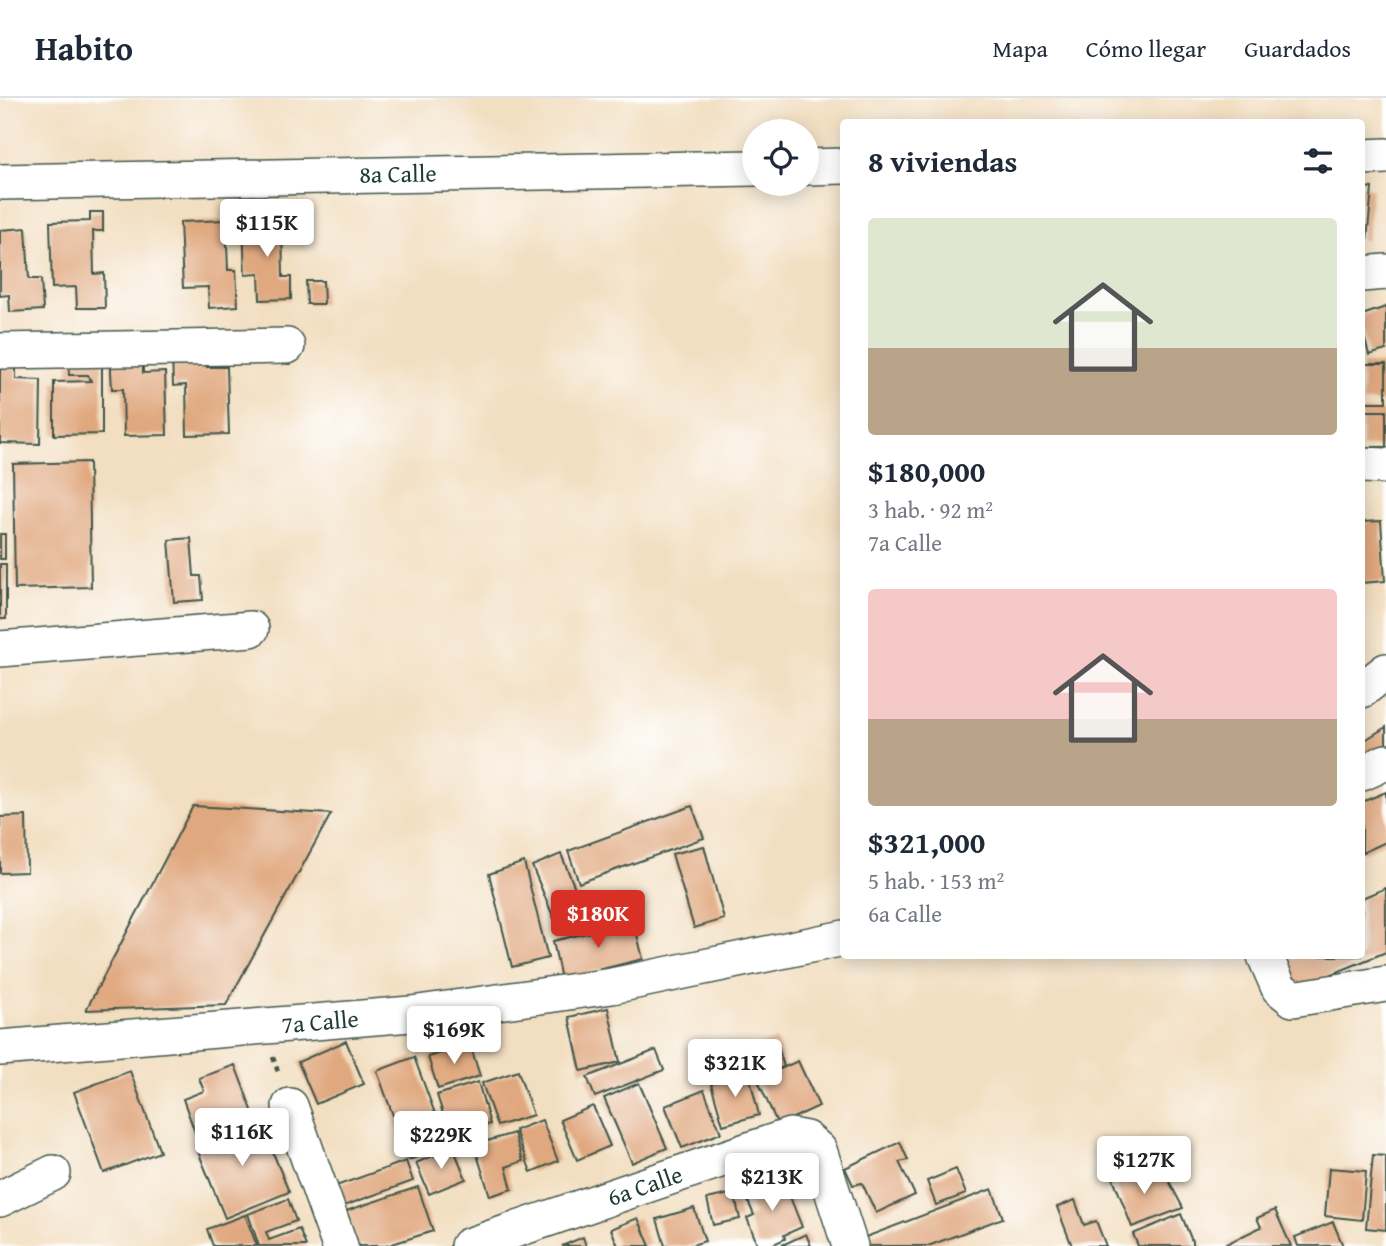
<!DOCTYPE html>
<html lang="es">
<head>
<meta charset="utf-8">
<style>
	body { margin:0; font-family:"Gentium Book Plus",serif; background:#f6f6f7; color:#1f2937; height:100vh; display:flex; flex-direction:column; font-size:26px; white-space:nowrap }
	* { box-sizing:border-box; margin:0 }
	p { font-size:23px; color:#747a83 }
	.icon { flex:none; width:38px; height:38px; fill:none; stroke:currentColor; stroke-width:2; stroke-linecap:round; stroke-linejoin:round }
	.map { position:relative; flex:1; overflow:hidden }
	.sheet { position:absolute; left:840px; top:21px; width:525px; height:840px; display:flex; flex-direction:column; background:#fff; border-radius:7px; box-shadow:0 4px 18px #0003 }
	.sheet>* { flex:none }
	.fabs { position:absolute; left:742px; top:21px; display:grid; gap:14px }
	.fabs a { display:grid; place-items:center; width:77px; height:77px; border-radius:50%; background:#fff; box-shadow:0 4px 18px #0003; font-size:35px }
	.price { position:absolute; translate:-50% -60px; padding:0 16px; border-radius:7px; background:#fff; color:#222; font-size:23px; line-height:46px; filter:drop-shadow(0 2px 4px #0008) }
	.price::after { content:''; position:absolute; left:50%; top:42px; width:21px; height:16px; margin-left:-10px; background:inherit; clip-path:polygon(0 0,100% 0,50% 100%) }
	.price.on { background:#d93025; color:#fff }
	ul { padding:0; list-style:none }
	li { display:grid; align-content:center; gap:14px; height:371px; padding:0 28px }
	li span { display:grid; place-items:center; height:217px; border-radius:7px; color:#555 }
	li>.icon { margin-inline-start:auto }
	span .icon { width:126px; height:126px; fill:#fffc; stroke-width:1 }
	li b { font-size:30px }
	h2 { display:flex; justify-content:space-between; align-items:center; height:84px; padding:0 28px; font-size:30px }
	header { display:flex; align-items:center; gap:42px; box-sizing:border-box; height:98px; padding:0 35px; background:#fff; border-bottom:2px solid #e0e1e3 }
	header strong { font-size:33px }
	nav { display:flex; gap:38px; margin-inline-start:auto; font-size:24px }
	.map>svg:first-child { display:block }
	.building { fill:#e0a87f }
	.lines { fill:none; stroke-linecap:round; stroke-linejoin:round }
	.minor-casing { stroke:#3f5549; stroke-width:38 }
	.path { stroke:#3f5549; stroke-width:4.5; stroke-dasharray:5 5; stroke-linecap:butt }
	.minor { stroke:#fff; stroke-width:35 }
	.labels { text-anchor:middle; stroke-width:7; stroke-linejoin:round; paint-order:stroke }
	.street-label { font-size:24px; fill:#1f3d34; stroke:#fff }
</style>
</head>
<body>
<header>
<strong>Habito</strong>
<nav><a>Mapa</a><a>Cómo llegar</a><a>Guardados</a></nav>
</header>
<div class="map">
<svg width="1386" height="1148" viewBox="0 0 1386 1148">
	<rect width="100%" height="100%" fill="#fff"/>
	<filter id="ink" filterUnits="userSpaceOnUse"><feTurbulence type="fractalNoise" baseFrequency=".0143" numOctaves="2"/><feDisplacementMap in="SourceGraphic" scale="14" xChannelSelector="R" yChannelSelector="G"/><feConvolveMatrix kernelMatrix="1 2 1 2 8 2 1 2 1" color-interpolation-filters="sRGB"/></filter>
	<filter id="wash" filterUnits="userSpaceOnUse"><feTurbulence type="fractalNoise" baseFrequency=".00686" numOctaves="4" result="noise"/><feDisplacementMap in="SourceGraphic" scale="28" xChannelSelector="R" yChannelSelector="G"/><feGaussianBlur stdDeviation="1.57" result="paint"/><feColorMatrix in="noise" values="0 0 0 0 0 0 0 0 0 0 0 0 0 0 0 0 0 1.4 0 .05"/><feComposite in="paint" operator="in"/></filter>
	<g filter="url(#wash)">
		<rect width="100%" height="100%" fill="#f2dec0"/>
		<g id="blocks">
			<g class="building">
				<path d="M1362 89 1372 90 1367 142H1362Z"/>
				<path d="M90 114H103V133H93L94 176 104 175 105 210H77L76 189 52 190 50 124 90 123Z"/>
				<path d="M226 122 228 172H236L238 208 209 210 208 189 183 190 180 124Z"/>
				<path d="M282 124 283 179H291V201L260 202 259 176 245 177 243 126Z"/>
				<path d="M26 130 29 181H41L43 212 10 214 9 197 0 198V132Z"/>
				<path d="M306 183H323L324 206H307Z"/>
				<path d="M1386 209V252L1369 257 1362 230V217Z"/>
				<path d="M207 254V269H227L229 336 187 337 186 287 173 288 172 255Z"/>
				<path d="M143 255V275L165 274 167 337 124 338 123 291H112L110 256Z"/>
				<path d="M68 256H102V336L54 337V284L91 283 88 277H69Z"/>
				<path d="M0 262 16 263V281L41 282 40 346 0 345Z"/>
				<rect x="1362" y="266" width="24" height="38"/>
				<rect x="1362" y="313" width="24" height="36"/>
				<path d="M89 364 91 489 15 491 13 366Z"/>
				<path d="M1381 423 1385 483 1362 485V424Z"/>
				<rect x="0" y="436" width="5" height="25"/>
				<path d="M191 440 194 478H201L203 502 174 504 169 442Z"/>
				<rect x="0" y="466" width="6" height="55"/>
				<path d="M1386 629V654L1362 669V644Z"/>
				<path d="M1386 694V744L1362 755V704Z"/>
				<path d="M193 708 331 716 226 907 86 912Z"/>
				<path d="M692 708 704 740 579 785 568 753Z"/>
				<path d="M26 718 27 774 0 775V719Z"/>
				<path d="M704 748 724 821 694 830 672 756Z"/>
				<path d="M561 756 584 812 555 823 532 768Z"/>
				<path d="M524 764 548 860 512 869 489 776Z"/>
				<path d="M1386 790V854L1291 893 1277 858H1362V800Z"/>
				<path d="M634 824 643 861 561 881 553 843Z"/>
				<path d="M608 910 620 964 581 973 569 919Z"/>
				<path d="M776 942 784 969 754 978 746 951Z"/>
				<path d="M346 943 364 986 316 1006 298 964Z"/>
				<path d="M470 946 480 978 438 991 428 959Z"/>
				<path d="M656 952 664 972 595 999 587 979Z"/>
				<path d="M414 959 447 1048 409 1062 377 973Z"/>
				<path d="M798 963 819 1008 778 1027 757 981Z"/>
				<path d="M235 967 253 1015 196 1037 183 1001 204 993 199 980Z"/>
				<path d="M130 973 160 1054 104 1075 74 994Z"/>
				<path d="M518 973 533 1017 497 1028 482 985Z"/>
				<path d="M748 973 759 1017 723 1027 711 986Z"/>
				<path d="M478 984 490 1026 450 1038 437 997Z"/>
				<path d="M639 985 667 1050 632 1065 604 1000Z"/>
				<path d="M704 992 721 1035 682 1050 665 1008Z"/>
				<path d="M593 1008 610 1048 577 1062 560 1022Z"/>
				<path d="M259 1020 289 1094 225 1120 195 1046Z"/>
				<path d="M542 1022 558 1063 531 1074 515 1032Z"/>
				<path d="M514 1035 523 1063 506 1069 512 1091 490 1098 474 1047Z"/>
				<path d="M900 1044 908 1062 899 1064 915 1097 876 1115 862 1085 853 1087 845 1070Z"/>
				<path d="M453 1049 466 1081 429 1096 416 1065Z"/>
				<path d="M1373 1057 1386 1058V1132L1366 1130Z"/>
				<path d="M406 1063 413 1083 341 1109 333 1089Z"/>
				<path d="M1108 1067 1169 1083 1183 1110 1132 1129Z"/>
				<path d="M1329 1070 1366 1073 1362 1122 1325 1118Z"/>
				<path d="M956 1071 966 1096 936 1107 927 1083Z"/>
				<path d="M782 1079 802 1129 784 1137 785 1141 769 1148H758L747 1120 754 1117 744 1094Z"/>
				<path d="M418 1089 433 1133 386 1148H357L346 1113Z"/>
				<path d="M992 1091 1003 1120 928 1148H866L863 1140Z"/>
				<path d="M734 1095 740 1121 713 1127 707 1101Z"/>
				<path d="M288 1101 296 1123 266 1134 269 1142 299 1131 306 1148H259L248 1116Z"/>
				<path d="M1075 1102 1084 1127 1096 1123 1106 1148H1072L1057 1109Z"/>
				<path d="M694 1110 705 1143 689 1148H665L657 1121Z"/>
				<path d="M1275 1112 1291 1148H1228L1226 1146 1261 1129 1257 1120Z"/>
				<path d="M1181 1116 1194 1148H1138L1133 1136Z"/>
				<path d="M245 1117 257 1148H213L207 1131Z"/>
				<path d="M638 1120 650 1148H618L611 1131Z"/>
				<path d="M1333 1124 1343 1148H1298L1295 1139Z"/>
				<path d="M806 1136 811 1148H780Z"/>
				<path d="M583 1139 586 1148H562Z"/>
			</g>
		</g>
	</g>
	<g filter="url(#ink)">
		<use href="#blocks" fill-opacity="0" stroke="#3f5549" stroke-width="2"/>
		<g class="lines">
			<defs>
				<g id="minor">
					<path d="M1362 59 1386 58"/>
					<path d="M807 69 844 68"/>
					<path d="M0 84 754 70"/>
					<path d="M1362 176 1386 174"/>
					<path d="M0 253 287 248"/>
					<path d="M1362 367 1386 368"/>
					<path d="M0 551 251 531"/>
					<path d="M1362 592 1386 573"/>
					<path d="M1362 675 1386 664"/>
					<path d="M1265 858 1279 890 1293 901 1386 886"/>
					<path d="M0 950 411 916 612 888 844 840"/>
					<path d="M290 1008 340 1148"/>
					<path d="M0 1101 53 1075"/>
					<path d="M468 1148 790 1038 806 1041 819 1052 850 1148"/>
				</g>
			</defs>
			<use href="#minor" class="minor-casing"/>
			<path class="path" d="M273 959 279 977"/>
			<use href="#minor" class="minor"/>
		</g>
	</g>
	<g class="labels">
		<g class="street-label">
			<text transform="translate(398 76) rotate(-1)" y="8">8a Calle</text>
			<text transform="translate(320 924) rotate(-5)" y="8">7a Calle</text>
			<text transform="translate(645 1088) rotate(-19)" y="8">6a Calle</text>
		</g>
	</g>
</svg>
<div class="fabs">
<a><svg class="icon" aria-label="locate" viewBox="0 0 24 24"><circle cx="12" cy="12" r="6"/><path d="M12 2v4M12 18v4M2 12h4M18 12h4"/></svg></a>
</div>
<b class="price" style="left:267px;top:161px">$115K</b>
<b class="price on" style="left:598px;top:852px">$180K</b>
<b class="price" style="left:454px;top:968px">$169K</b>
<b class="price" style="left:735px;top:1001px">$321K</b>
<b class="price" style="left:242px;top:1070px">$116K</b>
<b class="price" style="left:441px;top:1073px">$229K</b>
<b class="price" style="left:1144px;top:1098px">$127K</b>
<b class="price" style="left:772px;top:1115px">$213K</b>
<section class="sheet">
<h2>8 viviendas<svg class="icon" aria-label="filters" viewBox="0 0 24 24"><path d="M4 7h16M4 17h16"/><circle cx="9" cy="7" r="2"/><circle cx="15" cy="17" r="2"/></svg></h2>
<ul>
<li><span style="background:linear-gradient(#dfe7d0 60%,#b9a48a 0)"><svg class="icon" aria-label="home" viewBox="0 0 24 24"><path d="M3 11l9-7 9 7M6 9v11h12V9"/></svg></span><div><b>$180,000</b><p>3 hab. · 92 m²</p><p>7a Calle</p></div></li>
<li><span style="background:linear-gradient(#f6c9c9 60%,#b9a48a 0)"><svg class="icon" aria-label="home" viewBox="0 0 24 24"><path d="M3 11l9-7 9 7M6 9v11h12V9"/></svg></span><div><b>$321,000</b><p>5 hab. · 153 m²</p><p>6a Calle</p></div></li>
</ul>
</section>
</div>
</body>
</html>
